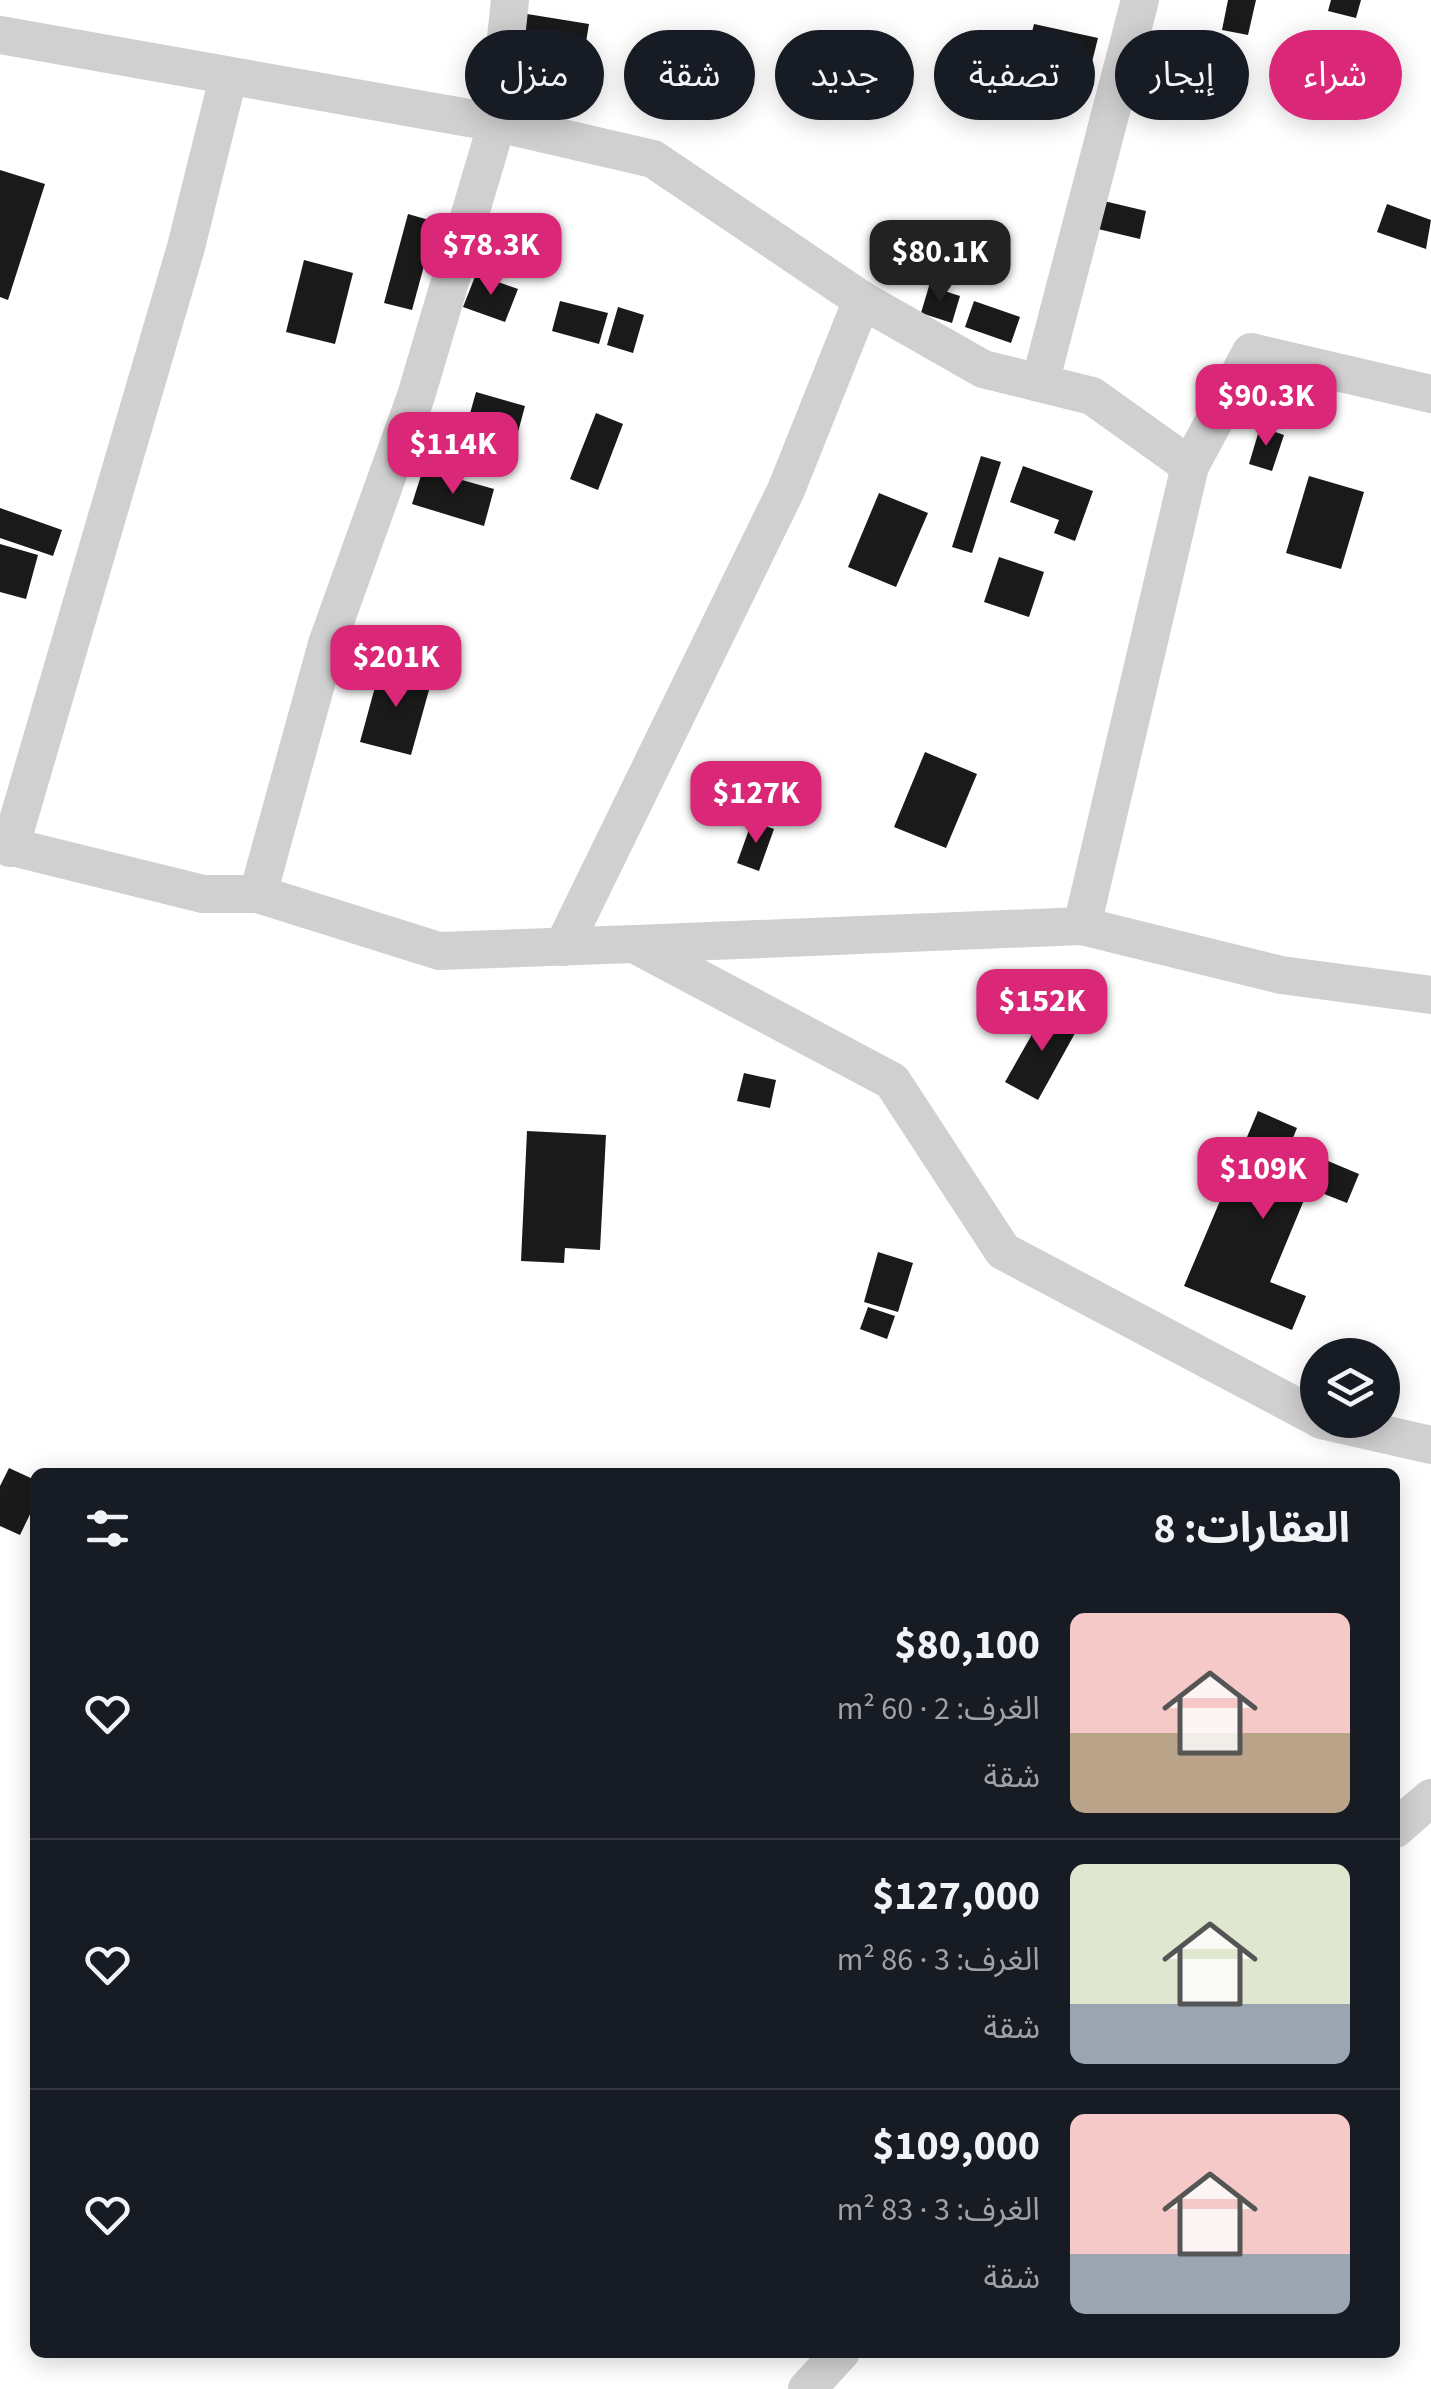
<!DOCTYPE html>
<html lang="ar">
<head>
<meta charset="utf-8">
<style>
	body { margin:0; font-family:"Source Sans 3","Noto Sans Arabic",sans-serif; background:#20242c; color:#f1f3f6; direction:rtl; height:100vh; display:flex; flex-direction:column; font-size:38px; white-space:nowrap }
	* { box-sizing:border-box; margin:0 }
	p { font-size:32px; color:#9ea1a6 }
	.icon { flex:none; width:55px; height:55px; fill:none; stroke:currentColor; stroke-width:2; stroke-linecap:round; stroke-linejoin:round }
	.map { position:relative; flex:1; overflow:hidden; direction:ltr }
	.side { position:absolute; left:30px; top:1468px; width:1370px; height:890px; display:flex; flex-direction:column; background:#171b24; border-radius:15px; box-shadow:0 5px 25px #0003; direction:rtl }
	.side>* { flex:none }
	.top-card { position:absolute; left:30px; top:30px; width:1372px; height:90px; direction:rtl; display:flex; gap:20px }
	.controls { position:absolute; left:1300px; top:1338px; display:grid; gap:20px }
	.controls a { display:grid; place-items:center; width:100px; height:100px; border-radius:50%; background:#171b24; box-shadow:0 5px 25px #0003; font-size:50px }
	.price { position:absolute; translate:-50% -85px; padding:0 22px; border-radius:20px; background:#db2777; color:#fff; font-size:32px; line-height:65px; filter:drop-shadow(0 2px 5px #0008) }
	.price::after { content:''; position:absolute; left:50%; top:60px; width:30px; height:22px; margin-left:-15px; background:inherit; clip-path:polygon(0 0,100% 0,50% 100%) }
	.price.current { background:#222; color:#fff }
	ul { padding:0; list-style:none }
	li { display:flex; align-items:center; gap:30px; height:250px; padding:0 50px }
	li+li { border-top:2px solid #363941 }
	li span { display:grid; place-items:center; flex:none; width:280px; height:200px; border-radius:15px; color:#555 }
	li>.icon { margin-inline-start:auto }
	span .icon { width:120px; height:120px; fill:#fffc; stroke-width:1 }
	li b { font-size:42px }
	h2 { display:flex; justify-content:space-between; align-items:center; height:120px; padding:0 50px; font-size:42px }
	.chip { padding:0 35px; border-radius:45px; background:#171b24; box-shadow:0 5px 25px #0003; font-size:35px; line-height:90px }
	.chip.current { background:#db2777; color:#fff }
	.map>svg:first-child { display:block }
	.building { fill:#1a1a1a }
	.lines { fill:none; stroke-linecap:round; stroke-linejoin:round }
	.minor { stroke:#d0d0d0; stroke-width:38 }
</style>
</head>
<body>
<div class="map">
<svg width="1431" height="2389" viewBox="0 0 1431 2389">
	<rect width="100%" height="100%" fill="#fff"/>
	<g class="building">
		<path d="M1228 0H1256L1248 35 1222 30Z"/>
		<path d="M1331 0H1361L1356 18 1328 11Z"/>
		<path d="M521 13 589 24 584 54 516 43Z"/>
		<path d="M1034 24 1098 38 1091 66 1027 52Z"/>
		<path d="M0 170 45 184 8 300 0 297Z"/>
		<path d="M1104 201 1146 211 1140 239 1098 229Z"/>
		<path d="M1387 204 1431 220 1426 249 1377 232Z"/>
		<path d="M408 214 436 222 412 310 384 303Z"/>
		<path d="M304 260 353 273 335 344 286 332Z"/>
		<path d="M476 274 518 289 505 322 463 307Z"/>
		<path d="M929 286 960 296 952 323 921 313Z"/>
		<path d="M560 301 608 313 599 344 552 331Z"/>
		<path d="M974 301 1020 317 1011 343 965 327Z"/>
		<path d="M618 307 644 315 633 353 607 345Z"/>
		<path d="M476 392 525 406 509 466 459 453Z"/>
		<path d="M596 413 623 424 598 490 570 479Z"/>
		<path d="M1260 427 1284 435 1272 471 1249 464Z"/>
		<path d="M981 456 1001 462 972 553 952 547Z"/>
		<path d="M1023 466 1093 491 1075 541 1054 533 1059 520 1010 502Z"/>
		<path d="M423 469 494 489 484 526 412 504Z"/>
		<path d="M1309 476 1364 492 1341 569 1286 553Z"/>
		<path d="M879 493 928 513 896 587 848 567Z"/>
		<path d="M0 508 62 530 53 556 0 538Z"/>
		<path d="M0 544 38 555 26 599 0 592Z"/>
		<path d="M999 557 1044 572 1029 617 984 602Z"/>
		<path d="M381 665 432 679 411 755 360 742Z"/>
		<path d="M925 752 977 774 946 848 894 827Z"/>
		<path d="M752 821 774 829 759 871 737 863Z"/>
		<path d="M1047 1008 1079 1026 1038 1100 1005 1082Z"/>
		<path d="M744 1073 776 1080 770 1108 737 1101Z"/>
		<path d="M1258 1111 1297 1128 1290 1145 1359 1174 1347 1203 1309 1188 1270 1282 1306 1296 1292 1330 1184 1286Z"/>
		<path d="M527 1131 606 1135 600 1250 565 1248 564 1263 521 1261Z"/>
		<path d="M878 1252 913 1263 898 1312 864 1302Z"/>
		<path d="M868 1307 895 1316 887 1339 860 1329Z"/>
		<path d="M9 1468 35 1480V1504L20 1535 0 1526V1486Z"/>
	</g>
	<g class="lines">
		<g class="minor">
			<path d="M0 35 497 123 653 159 862 300 983 369 1092 396 1190 466"/>
			<path d="M1040 383 1140 0"/>
			<path d="M0 844 203 894H258L439 951 634 944 892 1081 1003 1251 1318 1418"/>
			<path d="M10 848 186 247 228 78"/>
			<path d="M258 894 327 644 416 396 497 123 510 0"/>
			<path d="M1082 926 1190 466 1251 352 1431 394"/>
			<path d="M637 944 1082 926 1281 975 1431 995"/>
			<path d="M563 947 786 490 862 300"/>
			<path d="M1321 1420 1431 1445"/>
			<path d="M1395 1829 1431 1798"/>
			<path d="M807 2389 841 2352"/>
		</g>
	</g>
</svg>
<div class="controls">
<a><svg class="icon" aria-label="layers" viewBox="0 0 24 24"><path d="M12 4l9 5-9 5-9-5zM3 14l9 5 9-5"/></svg></a>
</div>
<b class="price" style="left:491px;top:298px">$78.3K</b>
<b class="price current" style="left:940px;top:305px">$80.1K</b>
<b class="price" style="left:1266px;top:449px">$90.3K</b>
<b class="price" style="left:453px;top:497px">$114K</b>
<b class="price" style="left:396px;top:710px">$201K</b>
<b class="price" style="left:756px;top:846px">$127K</b>
<b class="price" style="left:1042px;top:1054px">$152K</b>
<b class="price" style="left:1263px;top:1222px">$109K</b>
<div class="top-card">
<a class="chip current">شراء</a>
<a class="chip">إيجار</a>
<a class="chip">تصفية</a>
<a class="chip">جديد</a>
<a class="chip">شقة</a>
<a class="chip">منزل</a>
</div>
<section class="side">
<h2>العقارات: 8<svg class="icon" aria-label="filters" viewBox="0 0 24 24"><path d="M4 7h16M4 17h16"/><circle cx="9" cy="7" r="2"/><circle cx="15" cy="17" r="2"/></svg></h2>
<ul>
<li><span style="background:linear-gradient(#f6c9c9 60%,#b9a48a 0)"><svg class="icon" aria-label="home" viewBox="0 0 24 24"><path d="M3 11l9-7 9 7M6 9v11h12V9"/></svg></span><div><b>$80,100</b><p>الغرف: 2 · 60 m²</p><p>شقة</p></div><svg class="icon" aria-label="heart" viewBox="0 0 24 24"><path d="M12 20l-8-8c-3-5 5-10 8-4 3-6 11-1 8 4z"/></svg></li>
<li><span style="background:linear-gradient(#dfe7d0 70%,#9aa5b1 0)"><svg class="icon" aria-label="home" viewBox="0 0 24 24"><path d="M3 11l9-7 9 7M6 9v11h12V9"/></svg></span><div><b>$127,000</b><p>الغرف: 3 · 86 m²</p><p>شقة</p></div><svg class="icon" aria-label="heart" viewBox="0 0 24 24"><path d="M12 20l-8-8c-3-5 5-10 8-4 3-6 11-1 8 4z"/></svg></li>
<li><span style="background:linear-gradient(#f6c9c9 70%,#9aa5b1 0)"><svg class="icon" aria-label="home" viewBox="0 0 24 24"><path d="M3 11l9-7 9 7M6 9v11h12V9"/></svg></span><div><b>$109,000</b><p>الغرف: 3 · 83 m²</p><p>شقة</p></div><svg class="icon" aria-label="heart" viewBox="0 0 24 24"><path d="M12 20l-8-8c-3-5 5-10 8-4 3-6 11-1 8 4z"/></svg></li>
</ul>
</section>
</div>
</body>
</html>
